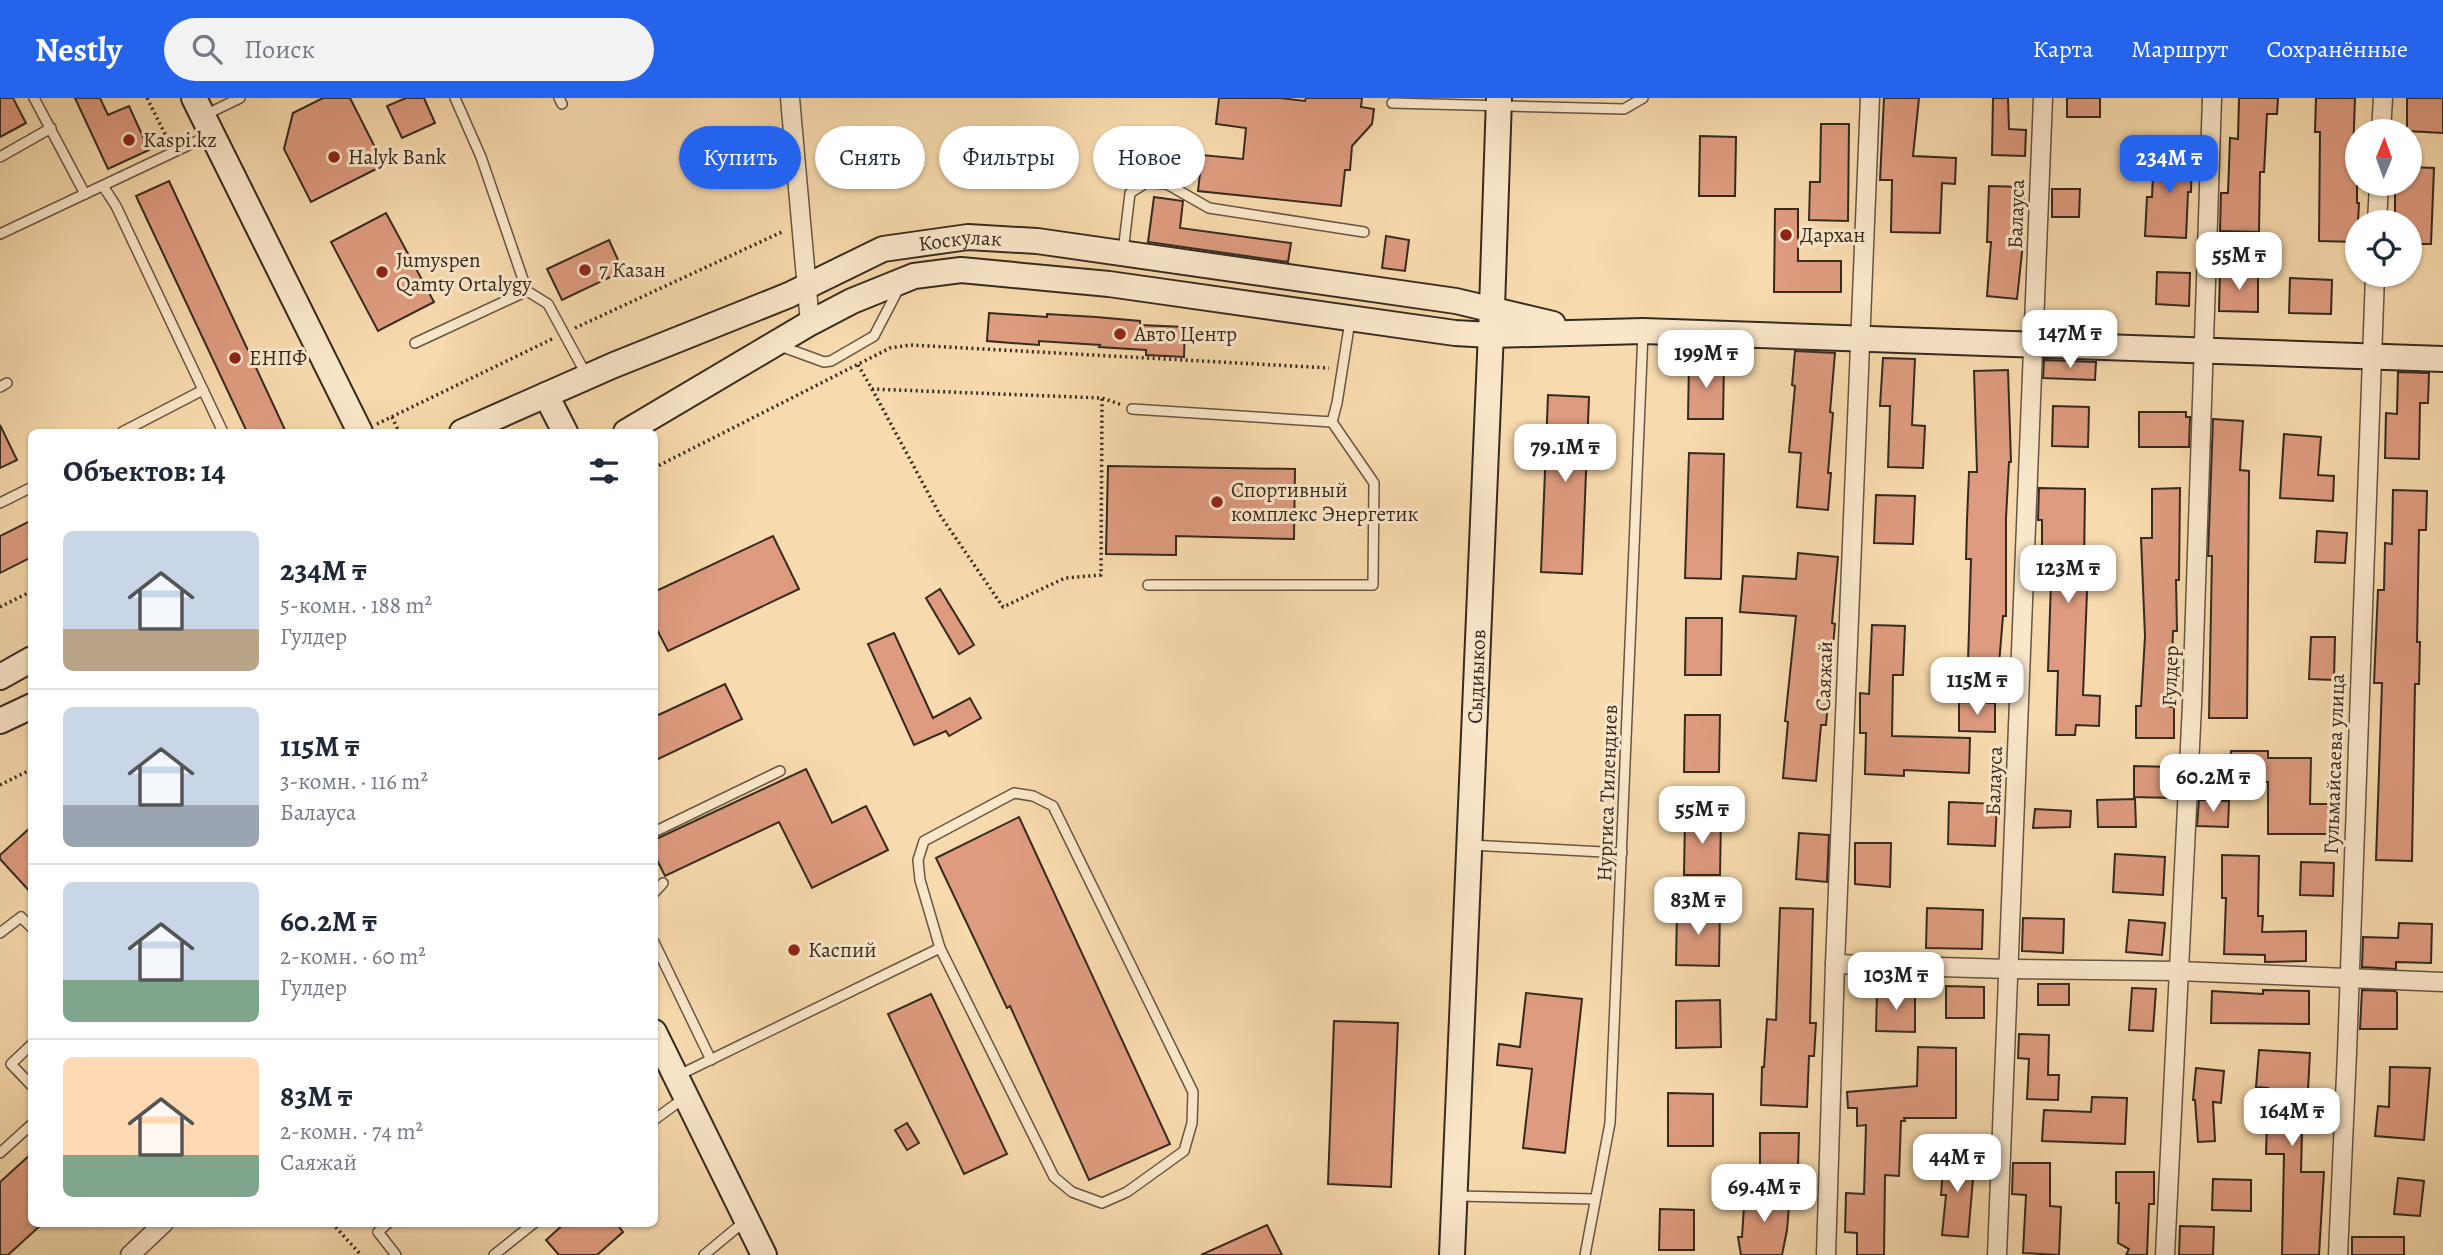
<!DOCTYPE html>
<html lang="ru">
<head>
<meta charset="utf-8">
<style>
	body { margin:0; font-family:Alegreya,serif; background:#f2f2f3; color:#1f2937; height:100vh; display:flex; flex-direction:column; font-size:26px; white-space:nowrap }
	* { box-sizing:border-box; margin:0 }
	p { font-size:23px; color:#747a83 }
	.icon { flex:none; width:38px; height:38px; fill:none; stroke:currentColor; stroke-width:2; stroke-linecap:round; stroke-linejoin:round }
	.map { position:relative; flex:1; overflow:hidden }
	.side { position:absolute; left:28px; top:331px; width:630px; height:798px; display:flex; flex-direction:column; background:#fff; border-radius:10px; box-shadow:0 2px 5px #0004 }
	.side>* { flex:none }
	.guide { position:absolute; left:679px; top:28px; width:665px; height:63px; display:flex; gap:14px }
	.needle { width:46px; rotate:1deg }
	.buttons { position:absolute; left:2345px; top:21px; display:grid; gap:14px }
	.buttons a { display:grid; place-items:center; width:77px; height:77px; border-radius:50%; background:#fff; box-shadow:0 2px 5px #0004; font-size:35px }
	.price { position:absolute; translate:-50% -60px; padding:0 16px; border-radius:14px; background:#fff; color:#222; font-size:23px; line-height:46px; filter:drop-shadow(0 2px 4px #0008) }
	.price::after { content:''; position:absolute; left:50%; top:42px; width:21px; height:16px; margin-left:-10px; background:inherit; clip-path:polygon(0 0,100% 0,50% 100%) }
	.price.on { background:#2563eb; color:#fff }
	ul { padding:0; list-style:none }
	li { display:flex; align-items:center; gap:21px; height:175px; padding:0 35px }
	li+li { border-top:2px solid #e0e1e3 }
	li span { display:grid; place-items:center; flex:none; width:196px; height:140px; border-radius:10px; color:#555 }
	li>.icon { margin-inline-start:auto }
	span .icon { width:84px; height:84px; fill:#fffc; stroke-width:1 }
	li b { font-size:30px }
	h2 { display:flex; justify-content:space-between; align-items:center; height:84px; padding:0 35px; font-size:30px }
	.chip { padding:0 24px; border-radius:32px; background:#fff; box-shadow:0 2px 5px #0004; font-size:24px; line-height:63px }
	.chip.on { background:#2563eb; color:#fff }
	header { display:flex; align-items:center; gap:42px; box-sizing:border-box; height:98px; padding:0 35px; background:#2563eb; color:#fff }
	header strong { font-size:33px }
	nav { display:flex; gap:38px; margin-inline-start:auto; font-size:24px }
	.search { width:490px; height:63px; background:#f2f2f3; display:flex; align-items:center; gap:18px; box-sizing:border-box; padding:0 24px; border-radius:38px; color:#747a83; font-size:26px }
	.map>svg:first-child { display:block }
	.building { fill:#de9b7f; stroke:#362a20; stroke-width:2 }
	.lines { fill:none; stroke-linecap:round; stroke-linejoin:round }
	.lane-casing { stroke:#665643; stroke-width:12 }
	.street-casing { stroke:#665643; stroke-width:21 }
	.secondary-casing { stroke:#362a20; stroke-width:28 }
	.path { stroke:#362a20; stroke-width:3.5; stroke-dasharray:2 3.5; stroke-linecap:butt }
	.lane { stroke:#fae7ca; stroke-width:9 }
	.street { stroke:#fae7ca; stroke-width:18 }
	.secondary { stroke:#fae7ca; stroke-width:24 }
	.poi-dot { fill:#8f2418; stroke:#fae7ca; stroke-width:2.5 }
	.labels { text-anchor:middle; stroke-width:6; stroke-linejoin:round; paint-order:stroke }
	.poi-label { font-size:21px; fill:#362a20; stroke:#fae7ca; text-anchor:start }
	.street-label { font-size:21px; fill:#362a20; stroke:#fae7ca }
</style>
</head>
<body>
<header>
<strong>Nestly</strong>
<div class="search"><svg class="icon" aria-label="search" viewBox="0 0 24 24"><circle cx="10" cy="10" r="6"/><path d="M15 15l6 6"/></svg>Поиск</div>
<nav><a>Карта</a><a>Маршрут</a><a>Сохранённые</a></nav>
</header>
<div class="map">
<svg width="2443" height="1157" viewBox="0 0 2443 1157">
	<rect width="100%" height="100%" fill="#f7daad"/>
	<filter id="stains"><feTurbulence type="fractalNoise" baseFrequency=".00286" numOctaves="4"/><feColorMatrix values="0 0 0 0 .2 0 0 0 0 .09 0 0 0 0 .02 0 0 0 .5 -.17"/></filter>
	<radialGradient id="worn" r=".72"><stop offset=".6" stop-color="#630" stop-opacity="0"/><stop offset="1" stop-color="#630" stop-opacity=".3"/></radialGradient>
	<g class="building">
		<path d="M0 0H13L26 25 0 39Z"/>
		<path d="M75 0H100L108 17 129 8 149 52 108 71Z"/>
		<path d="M323 0H350L384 67 311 104 284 51 293 15Z"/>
		<path d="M406 0H424L435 25 402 40 387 8Z"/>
		<path d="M1219 0H1280L1305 3 1306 0H1362L1361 9 1374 11 1372 26 1352 48 1350 72H1345L1341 108 1198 93 1202 57 1243 61 1246 30 1216 26Z"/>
		<path d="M1884 0H1919L1913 58 1956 60 1955 86 1942 85 1940 135 1891 134 1892 82H1880Z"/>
		<path d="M1993 0H2008L2009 31 2026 32 2025 58 1992 57Z"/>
		<rect x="2067" y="0" width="33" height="19"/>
		<path d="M2239 0H2278L2277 16H2267L2264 74H2260L2259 134 2220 133 2221 95H2228L2230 40 2238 41Z"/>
		<path d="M2316 0H2355L2353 57H2357V105H2359L2357 144 2319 143 2320 34H2315Z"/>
		<path d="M2407 0H2443V35L2407 33Z"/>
		<path d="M1821 26H1849L1848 123 1809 122 1810 84H1820Z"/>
		<path d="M1700 38 1736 39 1735 98H1699Z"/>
		<path d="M2154 54 2192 55 2191 94H2188L2186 140 2145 138 2147 99H2152Z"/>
		<path d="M2410 69 2434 70 2431 146H2410V124H2395V86H2410Z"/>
		<path d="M169 83 286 334H247L136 98Z"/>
		<path d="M1989 88 2024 89 2023 145 2017 201 1987 198 1991 144H1987Z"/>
		<path d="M2052 91H2080L2079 119H2052Z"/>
		<path d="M1154 99 1183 103 1180 130 1291 145 1288 164 1148 144Z"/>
		<path d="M1775 111H1798V163H1841V194H1774Z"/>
		<path d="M386 115 434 204 378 233 331 144Z"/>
		<path d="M1386 138 1409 142 1405 173 1382 170Z"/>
		<path d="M609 142 623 173 562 202 547 171Z"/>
		<path d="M2157 174 2190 175 2189 208 2156 206Z"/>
		<path d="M2220 174 2258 175V214L2219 213Z"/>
		<path d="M2290 180 2332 182 2331 216 2289 215Z"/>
		<path d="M989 215 1047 219V216L1096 219 1140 223V227L1185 229 1184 259 1146 257V252L1099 249 1100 247 1039 243V247L987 243Z"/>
		<path d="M1795 253 1835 255 1830 314 1833 315 1828 375H1831L1828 412 1797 409 1801 355 1789 354 1795 288 1792 287Z"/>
		<path d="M1883 260 1915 261 1912 327 1925 328 1923 370 1888 369 1890 308H1880Z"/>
		<path d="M2044 262 2096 264 2095 282 2043 280Z"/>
		<path d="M1689 263 1724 264 1723 321H1688Z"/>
		<path d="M2008 272 2011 364H2009L2006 420V518H2003L1999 566 1968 565 1971 461H1966L1967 422 1969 374H1977L1974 273Z"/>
		<path d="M2398 274 2429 275 2428 305H2420L2419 361 2385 360 2386 315 2397 316Z"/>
		<path d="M1548 297 1589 299 1582 476 1541 474Z"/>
		<path d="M2053 308 2089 309 2088 349 2052 348Z"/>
		<path d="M2139 314H2186V319H2190L2189 349H2139Z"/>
		<path d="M2213 321 2243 323 2240 372 2249 373 2247 620H2209L2212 458H2208Z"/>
		<path d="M0 327 17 362 0 370Z"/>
		<path d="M2284 336 2321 339 2318 377 2334 378 2333 403 2280 400Z"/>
		<path d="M1689 355 1724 356 1721 481 1685 480Z"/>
		<path d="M1108 368 1295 371 1294 441 1176 438V457L1106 456Z"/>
		<path d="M2039 390 2085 391 2084 468H2088L2083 597 2100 598 2099 628 2076 627 2075 637H2056L2058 573H2048L2052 455H2042V422H2038Z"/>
		<path d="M2180 390 2179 482H2176L2177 533H2173L2170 609H2174V640H2136V608H2141L2145 538 2141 440H2152V391Z"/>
		<path d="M2393 392 2427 393 2426 432H2419L2417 544H2420L2419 586H2415L2412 763 2376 762 2382 585H2374L2378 492H2384L2385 445 2392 446Z"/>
		<path d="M1876 397 1915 398 1913 446 1874 445Z"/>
		<path d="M32 422V459L0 475V438Z"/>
		<path d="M2317 433 2347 435 2345 465 2315 464Z"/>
		<path d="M773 438 799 491 668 553 654 526V494Z"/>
		<path d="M1798 455 1838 459 1832 525 1835 526 1831 569 1826 627H1821L1816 683 1783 680 1788 624 1785 623 1796 518 1740 514 1743 478 1796 481Z"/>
		<path d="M940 491 974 547 959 556 926 500Z"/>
		<path d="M1686 520H1722L1721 577H1685Z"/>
		<path d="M1872 527 1905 528 1903 577H1893L1892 638 1970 640 1969 675 1904 672V678L1865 676 1866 635H1860V595L1869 596Z"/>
		<path d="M894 535 933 620 970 600 981 620 949 638 946 633 914 647 868 546Z"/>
		<path d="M2311 539H2335L2334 582 2309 581Z"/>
		<path d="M725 586 742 621 654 663V619Z"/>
		<path d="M1959 604 1995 605V634L1959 633Z"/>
		<path d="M1685 617H1720L1719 674H1684Z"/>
		<path d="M2231 653H2268V660H2311L2310 706H2338V736H2268V684H2230Z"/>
		<path d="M2134 668 2172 669V700L2134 699Z"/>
		<path d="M806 671 832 725 866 708 888 752 812 790 779 724 665 778 654 756V742Z"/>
		<path d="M2135 701 2136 729H2098L2097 702Z"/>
		<path d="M2199 702 2229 703 2228 729 2197 728Z"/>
		<path d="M1949 704 1997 706 1995 748 1948 746Z"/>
		<path d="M2035 711 2071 713 2070 729 2033 730Z"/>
		<path d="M1019 719 1170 1046 1089 1082 1010 908 1007 910 936 760Z"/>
		<path d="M1685 720H1721L1720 777H1684Z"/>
		<path d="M32 728V796L0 761V757Z"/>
		<path d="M1799 735 1829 737 1827 784 1796 781Z"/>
		<path d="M1855 745H1891L1890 789 1855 786Z"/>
		<path d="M2115 756 2165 759 2163 797 2113 794Z"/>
		<path d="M2222 757 2259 758 2258 818H2263L2262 834 2306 833V863L2265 864V857L2224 856 2226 800H2222Z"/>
		<path d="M2301 764 2334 765 2333 798 2300 797Z"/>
		<path d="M1780 810 1813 811 1810 925H1816L1814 958H1809L1807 1009 1761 1007 1762 969H1764L1767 921 1776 922Z"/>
		<path d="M1927 810 1983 812 1982 851 1926 850Z"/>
		<path d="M1677 811H1720L1719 868 1676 867Z"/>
		<path d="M2023 820 2064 821 2063 855 2022 853Z"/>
		<path d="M2129 822 2165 825 2162 857 2126 854Z"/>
		<path d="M2399 825 2432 826 2431 865 2396 864V871L2362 869 2363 839 2398 840Z"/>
		<rect x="2038" y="886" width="31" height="21"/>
		<path d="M1946 888 1984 889V920H1946Z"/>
		<path d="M2132 890 2156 891 2153 933 2129 932Z"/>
		<path d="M2263 892 2309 893V926L2211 925 2212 893 2263 896Z"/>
		<path d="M2362 892 2395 893 2397 895V931H2360Z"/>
		<path d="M1877 894 1915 895V934L1876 933Z"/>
		<path d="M1526 895 1582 901 1565 1055 1523 1050 1532 971 1497 967 1499 946 1520 949Z"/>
		<path d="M931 896 1007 1056 964 1076 888 916Z"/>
		<path d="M1720 902 1721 949 1676 950V903Z"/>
		<path d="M1334 923 1398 925 1391 1089 1328 1086Z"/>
		<path d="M2019 936 2049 937 2048 977H2059L2058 1002 2027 1001 2029 961 2018 960Z"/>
		<path d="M1918 949 1956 950V1020H1904L1905 1023H1901L1899 1078 1885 1077 1884 1157H1857V1135L1845 1134 1846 1095 1864 1096 1866 1027 1857 1028V1010H1848L1847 994 1917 988Z"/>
		<path d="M2259 952 2310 955 2308 992H2303L2301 1074H2324L2319 1157H2282L2284 1056H2266L2268 990 2256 989Z"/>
		<path d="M2390 969 2430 970 2424 1042 2375 1038 2378 1008 2389 1009Z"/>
		<path d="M2196 970 2224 973 2221 1005 2213 1004 2215 1043 2198 1044 2195 1002H2193Z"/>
		<path d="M1668 995 1713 996V1048H1668Z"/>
		<path d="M2092 999 2127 1000 2125 1046 2042 1043 2044 1012 2091 1014Z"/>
		<path d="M907 1025 919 1045 907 1052 895 1032Z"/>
		<path d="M1760 1035H1799L1798 1068H1760Z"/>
		<path d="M32 1055V1125H43L8 1157H0V1084Z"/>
		<path d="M1944 1056 1975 1058 1968 1139 1942 1137 1946 1097H1941Z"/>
		<path d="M2013 1065H2050V1108L2061 1109 2059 1157 2023 1155 2026 1097 2012 1096Z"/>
		<path d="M2116 1074H2154V1106H2149L2147 1157H2126L2129 1151 2118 1145 2119 1105H2116Z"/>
		<path d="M2398 1080 2424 1083 2420 1118 2394 1116Z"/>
		<path d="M2213 1081 2251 1082V1113L2212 1112Z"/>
		<path d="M1745 1093 1790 1096 1787 1132 1782 1157H1741L1738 1139H1742Z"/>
		<path d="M1660 1111 1694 1112V1152H1659Z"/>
		<path d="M565 1125H616L623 1134 597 1157H559L546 1142Z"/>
		<path d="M1267 1127 1282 1157H1201Z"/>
		<path d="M2180 1128 2214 1129 2213 1157H2179Z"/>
		<rect x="2352" y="1139" width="52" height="18"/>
	</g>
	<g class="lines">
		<defs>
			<g id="lane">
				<path d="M34 0 85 96"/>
				<path d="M455 0 481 59 527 193"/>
				<path d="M559 0 562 6"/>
				<path d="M1392 5 1624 11 1643 0"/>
				<path d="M205 17 240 0"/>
				<path d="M0 59 51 30"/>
				<path d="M103 88 116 108 223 334"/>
				<path d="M0 136 210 37"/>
				<path d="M1123 154 1130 95 1146 85 1167 86 1209 110 1364 134"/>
				<path d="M415 245 527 193 548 206 587 278"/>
				<path d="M780 248 824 264 831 263 874 238 899 190"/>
				<path d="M0 289 7 285"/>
				<path d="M1132 311 1332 324 1337 305 1350 223"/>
				<path d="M122 334 203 292"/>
				<path d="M0 405 32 389"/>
				<path d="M1148 487H1373L1374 385 1332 324"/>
				<path d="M1014 695 1033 698 1053 708 1193 994 1192 1025 1184 1053 1127 1094 1102 1105 1072 1094 1054 1079 940 850 920 782 918 762 924 743Z"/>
				<path d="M654 734 780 673"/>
				<path d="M1471 747 1622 755"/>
				<path d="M654 795 663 785"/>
				<path d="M0 835 21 819 32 830"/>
				<path d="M654 844 711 962"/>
				<path d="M32 946 11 966 32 988"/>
				<path d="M677 978 940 850"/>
				<path d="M654 1022 684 1000"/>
				<path d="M0 1055 32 1026"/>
				<path d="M1457 1098 1595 1101"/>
				<path d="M388 1125 378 1134 396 1157"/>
				<path d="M494 1157 534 1125"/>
				<path d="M704 1157 745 1123"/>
				<path d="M1585 1157 1610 1025 1643 234"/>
			</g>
			<g id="street">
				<path d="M790 0 810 225"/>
				<path d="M2381 33 2383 0"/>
				<path d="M2377 124 2379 86"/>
				<path d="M1835 866 2009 871 2178 873 2443 884"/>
				<path d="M130 1157 164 1125"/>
				<path d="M1826 1157 1835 866 1870 0"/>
				<path d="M1997 1157 2043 0"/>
				<path d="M2165 1157 2192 607 2212 0"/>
				<path d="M2338 1157 2347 955 2375 177"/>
			</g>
			<g id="secondary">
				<path d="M194 0 360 334"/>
				<path d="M546 297 565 334"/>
				<path id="s1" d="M462 334 614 267 789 197 883 151 968 139 1037 143 1456 203 1553 226"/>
				<path d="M626 334 810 225 852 203 914 178 961 172 1109 186 1455 235 1491 237 1643 233 2443 261"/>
				<path d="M0 579 32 561"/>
				<path d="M0 623 32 608"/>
				<path d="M654 934 764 1157"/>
				<path id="s2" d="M1452 1157 1492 210 1499 0"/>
			</g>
		</defs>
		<use href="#lane" class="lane-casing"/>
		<use href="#street" class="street-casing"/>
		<use href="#secondary" class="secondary-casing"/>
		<g class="path">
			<path d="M147 0 168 42"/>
			<path d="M575 230 784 133"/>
			<path d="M858 267 872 291 1102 300 1122 307"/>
			<path d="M872 291 940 417 1003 509 1065 480 1101 477 1102 300"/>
			<path d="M392 319 399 334"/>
			<path d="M377 326 552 241"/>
			<path d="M654 370 890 250 911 247 1329 270"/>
			<path d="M0 509 32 493"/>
			<path d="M0 687 32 671"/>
			<path d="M332 1125 361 1157"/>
		</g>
		<use href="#lane" class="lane"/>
		<use href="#street" class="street"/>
		<use href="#secondary" class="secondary"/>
	</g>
	<g class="poi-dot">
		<circle cx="129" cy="42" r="7"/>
		<circle cx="334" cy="59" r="7"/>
		<circle cx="1786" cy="137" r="7"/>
		<circle cx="585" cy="172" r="7"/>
		<circle cx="382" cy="174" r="7"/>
		<circle cx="1120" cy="236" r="7"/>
		<circle cx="235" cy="260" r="7"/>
		<circle cx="1217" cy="404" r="7"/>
		<circle cx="794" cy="852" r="7"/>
	</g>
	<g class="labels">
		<g class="poi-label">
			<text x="143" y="49">Kaspi.kz</text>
			<text x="348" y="66">Halyk Bank</text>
			<text x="1800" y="144">Дархан</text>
			<text x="396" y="169">Jumyspen<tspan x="396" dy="24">Qamty Ortalygy</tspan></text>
			<text x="599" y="179">7 Казан</text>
			<text x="1134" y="243">Авто Центр</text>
			<text x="249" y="267">ЕНПФ</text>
			<text x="1231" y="399">Спортивный<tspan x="1231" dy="24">комплекс Энергетик</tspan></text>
			<text x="808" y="859">Каспий</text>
		</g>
		<g class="street-label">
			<text transform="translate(2016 116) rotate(-88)" y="7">Балауса</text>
			<text dy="7" stroke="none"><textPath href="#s1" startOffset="537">Коскулак</textPath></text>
			<text transform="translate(1824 578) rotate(-88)" y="7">Саяжай</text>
			<text transform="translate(2170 578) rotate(-88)" y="7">Гулдер</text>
			<text dy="7" stroke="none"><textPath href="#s2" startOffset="579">Сыдиыков</textPath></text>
			<text transform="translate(2334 666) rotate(-88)" y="7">Гульмайсаева улица</text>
			<text transform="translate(1994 683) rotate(-88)" y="7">Балауса</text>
			<text transform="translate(1607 695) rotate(-88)" y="7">Нургиса Тилендиев</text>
		</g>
	</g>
	<rect width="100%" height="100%" filter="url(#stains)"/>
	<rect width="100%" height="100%" fill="url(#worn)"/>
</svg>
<div class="buttons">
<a><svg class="needle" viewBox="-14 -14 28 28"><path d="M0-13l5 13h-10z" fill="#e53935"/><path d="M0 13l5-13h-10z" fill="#747a83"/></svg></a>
<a><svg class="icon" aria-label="locate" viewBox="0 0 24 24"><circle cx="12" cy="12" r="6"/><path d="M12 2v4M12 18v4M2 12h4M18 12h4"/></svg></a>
</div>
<b class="price on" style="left:2169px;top:97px">234M ₸</b>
<b class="price" style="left:2239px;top:194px">55M ₸</b>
<b class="price" style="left:2070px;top:272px">147M ₸</b>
<b class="price" style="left:1706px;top:292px">199M ₸</b>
<b class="price" style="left:1565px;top:386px">79.1M ₸</b>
<b class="price" style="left:2068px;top:507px">123M ₸</b>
<b class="price" style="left:1977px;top:619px">115M ₸</b>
<b class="price" style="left:2213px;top:716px">60.2M ₸</b>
<b class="price" style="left:1702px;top:748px">55M ₸</b>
<b class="price" style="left:1698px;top:839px">83M ₸</b>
<b class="price" style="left:1896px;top:914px">103M ₸</b>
<b class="price" style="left:2292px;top:1050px">164M ₸</b>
<b class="price" style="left:1957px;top:1096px">44M ₸</b>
<b class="price" style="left:1764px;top:1126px">69.4M ₸</b>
<div class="guide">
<a class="chip on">Купить</a>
<a class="chip">Снять</a>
<a class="chip">Фильтры</a>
<a class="chip">Новое</a>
</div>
<section class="side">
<h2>Объектов: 14<svg class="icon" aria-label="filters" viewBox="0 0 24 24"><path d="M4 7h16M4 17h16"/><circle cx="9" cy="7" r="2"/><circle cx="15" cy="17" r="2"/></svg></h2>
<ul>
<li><span style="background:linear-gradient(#c9d6e8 70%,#b9a48a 0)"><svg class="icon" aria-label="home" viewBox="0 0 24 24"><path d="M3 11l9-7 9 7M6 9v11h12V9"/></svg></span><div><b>234M ₸</b><p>5-комн. · 188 m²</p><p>Гулдер</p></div></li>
<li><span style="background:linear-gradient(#c9d6e8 70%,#9aa5b1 0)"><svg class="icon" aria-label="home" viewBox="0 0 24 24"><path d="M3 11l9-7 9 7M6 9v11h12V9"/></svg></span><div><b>115M ₸</b><p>3-комн. · 116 m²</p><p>Балауса</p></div></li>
<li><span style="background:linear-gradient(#c9d6e8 70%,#7fa58c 0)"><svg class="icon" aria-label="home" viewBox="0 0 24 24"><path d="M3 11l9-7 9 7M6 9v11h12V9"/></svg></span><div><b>60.2M ₸</b><p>2-комн. · 60 m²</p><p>Гулдер</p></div></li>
<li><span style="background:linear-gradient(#ffd9b3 70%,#7fa58c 0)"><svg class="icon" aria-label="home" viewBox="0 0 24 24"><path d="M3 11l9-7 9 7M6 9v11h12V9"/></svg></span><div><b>83M ₸</b><p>2-комн. · 74 m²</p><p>Саяжай</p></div></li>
</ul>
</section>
</div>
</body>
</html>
